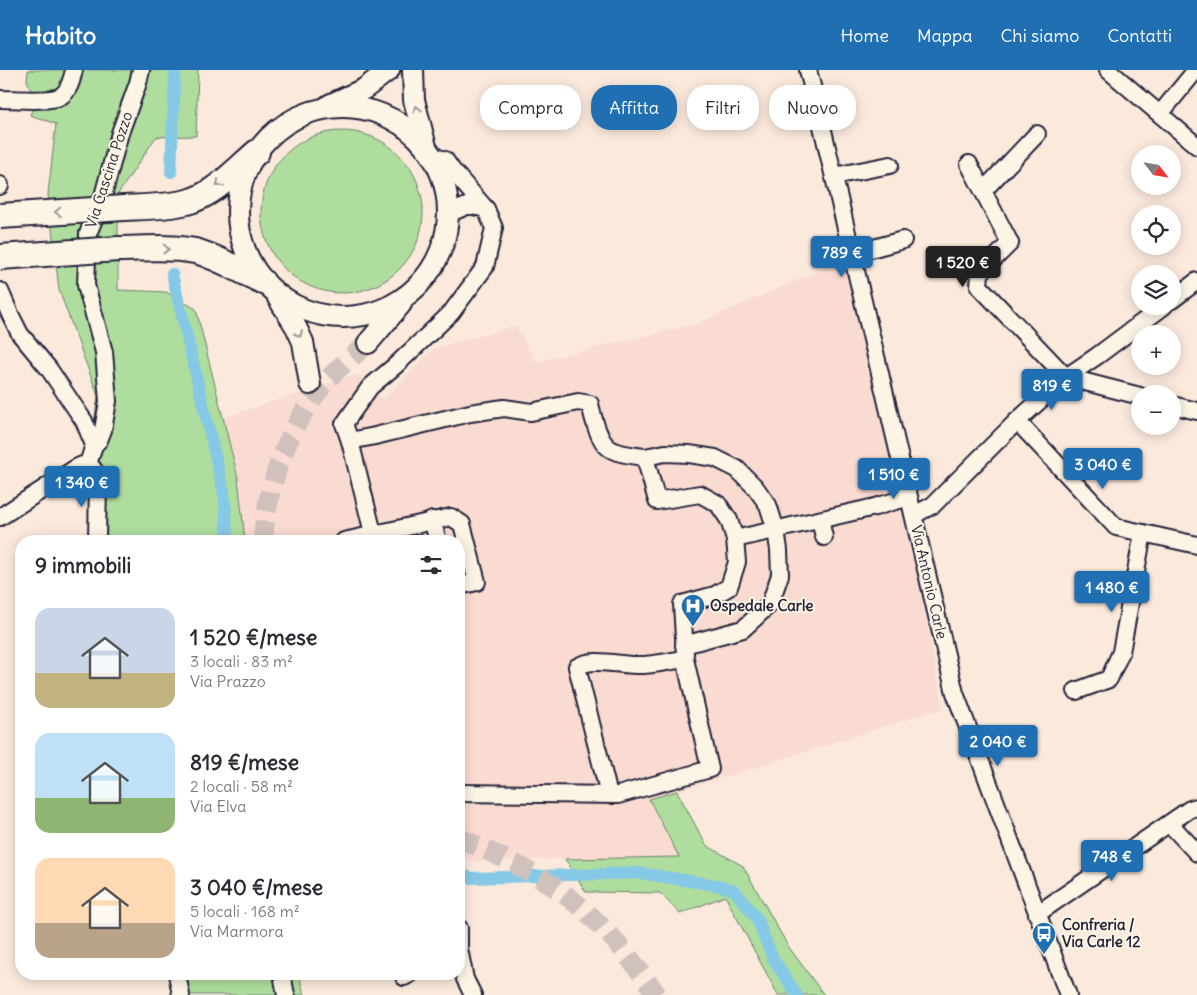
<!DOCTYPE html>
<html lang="it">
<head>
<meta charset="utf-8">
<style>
	body { margin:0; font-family:Delius,sans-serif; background:#f7f7f7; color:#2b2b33; height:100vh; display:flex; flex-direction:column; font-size:19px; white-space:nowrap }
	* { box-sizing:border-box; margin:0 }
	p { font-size:16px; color:#7c7c81 }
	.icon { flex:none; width:28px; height:28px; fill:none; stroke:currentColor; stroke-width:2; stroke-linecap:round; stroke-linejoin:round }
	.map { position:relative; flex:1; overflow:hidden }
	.side { position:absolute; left:15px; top:465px; width:450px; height:445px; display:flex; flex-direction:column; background:#fff; border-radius:20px; box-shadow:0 2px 12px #0003 }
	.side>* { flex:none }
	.banner { position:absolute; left:480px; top:15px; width:475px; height:45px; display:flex; gap:10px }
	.needle { width:32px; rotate:121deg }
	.fabs { position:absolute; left:1131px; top:75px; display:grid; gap:10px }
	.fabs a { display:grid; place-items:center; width:50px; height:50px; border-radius:50%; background:#fff; box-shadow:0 2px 12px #0003; font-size:25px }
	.price { position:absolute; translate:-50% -42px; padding:0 11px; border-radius:5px; background:#1f6fb2; color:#fff; font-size:16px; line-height:32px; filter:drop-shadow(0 1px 2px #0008) }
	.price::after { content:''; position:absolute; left:50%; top:30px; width:15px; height:11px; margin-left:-8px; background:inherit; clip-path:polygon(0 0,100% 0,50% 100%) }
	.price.selected { background:#222; color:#fff }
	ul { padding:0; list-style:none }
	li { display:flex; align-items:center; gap:15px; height:125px; padding:0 20px }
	li span { display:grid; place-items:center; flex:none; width:140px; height:100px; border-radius:15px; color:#555 }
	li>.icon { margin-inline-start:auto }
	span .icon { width:60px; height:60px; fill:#fffc; stroke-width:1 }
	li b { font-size:21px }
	h2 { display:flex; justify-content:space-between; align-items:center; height:60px; padding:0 20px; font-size:21px }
	.tag { padding:0 18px; border-radius:20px; background:#fff; box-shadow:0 2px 12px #0003; font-size:18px; line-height:45px }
	.tag.selected { background:#1f6fb2; color:#fff }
	header { display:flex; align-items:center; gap:30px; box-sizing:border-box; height:70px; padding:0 25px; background:#1f6fb2; color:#fff }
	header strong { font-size:24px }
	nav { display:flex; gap:28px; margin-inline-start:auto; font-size:18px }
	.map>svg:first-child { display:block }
	.built { fill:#fadbd1 }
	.green { fill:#aedd9d; stroke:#68806c }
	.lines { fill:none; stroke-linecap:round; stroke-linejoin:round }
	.canal { stroke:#86c9e7; stroke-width:12 }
	.major-tunnel { stroke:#d0c1bc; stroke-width:20; stroke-dasharray:20 10; stroke-linecap:butt }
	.minor-casing { stroke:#22223b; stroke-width:20 }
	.major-casing { stroke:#22223b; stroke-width:24 }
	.highway-casing { stroke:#22223b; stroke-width:28 }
	.minor { stroke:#fcf5e5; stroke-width:16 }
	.major { stroke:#fcf5e5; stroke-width:20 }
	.highway { stroke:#fcf5e5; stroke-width:24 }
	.highway-bridge-casing { stroke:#22223b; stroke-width:28; stroke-linecap:butt }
	.highway-bridge { stroke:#fcf5e5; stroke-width:24 }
	.oneway { stroke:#9a9698 }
	.labels { text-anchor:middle; stroke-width:4; stroke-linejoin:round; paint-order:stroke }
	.street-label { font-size:15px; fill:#22223b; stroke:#fcf5e5 }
	.poi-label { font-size:15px; font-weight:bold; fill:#22223b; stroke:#fcf5e5; text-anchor:start }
</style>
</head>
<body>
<header>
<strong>Habito</strong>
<nav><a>Home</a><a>Mappa</a><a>Chi siamo</a><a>Contatti</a></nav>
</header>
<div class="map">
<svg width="1197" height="925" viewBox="0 0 1197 925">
	<rect width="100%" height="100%" fill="#fbe9dc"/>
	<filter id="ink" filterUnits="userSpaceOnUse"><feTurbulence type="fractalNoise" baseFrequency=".02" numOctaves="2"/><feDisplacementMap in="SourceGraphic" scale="10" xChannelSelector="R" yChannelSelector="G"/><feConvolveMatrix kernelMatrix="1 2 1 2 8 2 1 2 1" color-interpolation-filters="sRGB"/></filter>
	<g filter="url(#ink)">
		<path class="built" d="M845 189 913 476 943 638 721 708 650 729 679 787 552 789 476 792 459 786V471H245L238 408 223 348 358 304 383 329 435 278 516 256 536 292 697 254Z"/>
		<g class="green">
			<path d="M28 0H198L196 66 156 67 118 124V220L166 222 196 239 238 408 245 471H101L94 353 98 326 59 220 48 124 56 54 30 45 35 32 27 10Z"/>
			<circle cx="342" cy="142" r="81"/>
			<path d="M677 721 706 775 743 796 788 876 824 925H778L725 826 680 844 660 823 586 822 565 789 679 787 649 729Z"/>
			<path d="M177 904H299L304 925H178Z"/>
		</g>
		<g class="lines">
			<g class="canal">
				<path d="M171 102 175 0"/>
				<path d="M172 204 224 423 228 471"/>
				<path d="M459 804 471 808 640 803 715 815 734 820 757 849 773 889 797 925"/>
			</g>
			<g class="major-tunnel">
				<path d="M263 471C267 412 289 354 328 309 340 296 355 285 368 273"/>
				<path d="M459 768C493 783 527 798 557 819 598 847 629 885 657 925"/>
			</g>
			<defs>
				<g id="minor">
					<path d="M808 0 821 52 955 623 1068 925"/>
					<path d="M1108 0 1197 76"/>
					<path d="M0 29C13 29 49 32 59 27 69 23 72 9 74 0"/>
					<path d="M1160 44 1196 0"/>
					<path d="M432 86 445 90 452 100 486 139"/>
					<path d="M969 94 1010 173 980 203 979 216 1066 307 1140 326"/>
					<path d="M834 106 890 95"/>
					<path d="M0 115V116"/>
					<path d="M983 121 1037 64"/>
					<path d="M448 144 469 135 486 139 494 158 485 197 451 243 396 295 370 317 344 354 350 371 375 366 470 343 504 338 531 342 578 332 590 334C593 347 598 370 609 378 617 384 636 386 645 387L657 431 700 424 718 434 729 450 735 469 875 437 909 427"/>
					<path d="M852 184 903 170"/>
					<path d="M0 221 10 244 20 264 49 299 84 351 94 375 88 394"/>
					<path d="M1172 230 1197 211"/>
					<path d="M1172 335 1197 341"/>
					<path d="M1017 351 1116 457 1197 475"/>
					<path d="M350 371 375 471"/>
					<path d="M94 375 99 370 103 360 108 331 104 282 86 215 88 164 103 126 120 63 138 13 141 0"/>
					<path d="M645 387 665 383 689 384 715 388 737 399 755 417 768 435 776 460 779 480 780 505 770 534 743 559 684 575"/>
					<path d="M914 445 933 435 1017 351 1066 307 1097 286 1164 236"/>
					<path d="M0 447 76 398C89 390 93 396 98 408L97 471"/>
					<path d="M432 450 438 471"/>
					<path d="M820 450 824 467"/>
					<path d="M344 471 451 447 462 454 477 512 459 516"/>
					<path d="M685 584 682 534 715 525 729 517 737 492 735 469"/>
					<path d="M1076 621 1109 609 1121 582 1143 463"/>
					<path d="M459 723 618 725 710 699 685 589C669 591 651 596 635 595 619 595 591 587 577 597L609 725"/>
					<path d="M1170 754 1197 783"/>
					<path d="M1037 844 1190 739 1197 737"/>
					<path d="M459 858V879L465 909 473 925"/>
					<path d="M177 904 181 925"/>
					<path d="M282 904 286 925"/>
					<path d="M404 907 410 904"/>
				</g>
				<g id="major">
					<path d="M413 0 414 30 426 77"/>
					<path d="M329 35 364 19 389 0"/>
					<circle cx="343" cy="142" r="105"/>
					<path d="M278 228 296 257 303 272 310 314"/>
					<path d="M368 273 401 234"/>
				</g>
				<g id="highway">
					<path d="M124 138C145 137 167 137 187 132 214 125 236 100 257 82"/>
					<path d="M118 179C142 179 171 176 195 181 218 187 240 201 262 211"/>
				</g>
			</defs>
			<use href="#minor" class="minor-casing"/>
			<use href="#major" class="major-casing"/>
			<use href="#highway" class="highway-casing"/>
			<use href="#minor" class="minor"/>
			<use href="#major" class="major"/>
			<use href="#highway" class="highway"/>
			<defs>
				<g id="highway-bridge">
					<path d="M0 146 124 138"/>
					<path d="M0 187 118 179"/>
				</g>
			</defs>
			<use href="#highway-bridge" class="highway-bridge-casing"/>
			<use href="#highway-bridge" class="highway-bridge"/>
		</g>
		<defs><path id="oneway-chevron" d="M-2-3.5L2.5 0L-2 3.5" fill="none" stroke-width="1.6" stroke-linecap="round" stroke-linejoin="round" transform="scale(1.25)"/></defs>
		<g class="oneway">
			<use href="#oneway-chevron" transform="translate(417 39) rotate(-103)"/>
			<use href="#oneway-chevron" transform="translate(219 114) rotate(141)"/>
			<use href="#oneway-chevron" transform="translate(58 142) rotate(176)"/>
			<use href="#oneway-chevron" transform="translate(166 179) rotate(1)"/>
			<use href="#oneway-chevron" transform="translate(299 264) rotate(66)"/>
		</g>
	</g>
	<defs>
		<symbol id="hospital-pin" viewBox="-11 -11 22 30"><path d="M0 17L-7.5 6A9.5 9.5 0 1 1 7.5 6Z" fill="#1f6fb2" stroke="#fcf5e5"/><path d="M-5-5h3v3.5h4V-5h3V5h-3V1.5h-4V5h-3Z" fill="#fff"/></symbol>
		<symbol id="bus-pin" viewBox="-11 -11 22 30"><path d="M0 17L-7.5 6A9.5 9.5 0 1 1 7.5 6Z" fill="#1f6fb2" stroke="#fcf5e5"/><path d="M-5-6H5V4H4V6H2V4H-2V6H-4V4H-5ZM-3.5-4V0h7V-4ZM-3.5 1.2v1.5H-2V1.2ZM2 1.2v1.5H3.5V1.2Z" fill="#fff"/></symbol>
	</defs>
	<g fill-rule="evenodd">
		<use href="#hospital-pin" x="679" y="522" width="28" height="38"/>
		<use href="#bus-pin" x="1030" y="850" width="28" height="38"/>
	</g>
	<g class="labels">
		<g class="street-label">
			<text transform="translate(109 100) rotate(-72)" y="5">Via Cascina Pozzo</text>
			<text transform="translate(929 512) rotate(77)" y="5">Via Antonio Carle</text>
		</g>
		<g class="poi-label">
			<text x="710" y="541">Ospedale Carle</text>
			<text x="1062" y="860">Confreria /<tspan x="1062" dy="17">Via Carle 12</tspan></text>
		</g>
	</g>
</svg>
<div class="fabs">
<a><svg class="needle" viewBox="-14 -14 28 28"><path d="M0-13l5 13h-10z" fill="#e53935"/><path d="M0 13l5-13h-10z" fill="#7c7c81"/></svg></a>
<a><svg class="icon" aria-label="locate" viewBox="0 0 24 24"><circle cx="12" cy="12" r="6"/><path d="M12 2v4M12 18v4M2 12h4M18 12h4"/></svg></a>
<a><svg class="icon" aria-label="layers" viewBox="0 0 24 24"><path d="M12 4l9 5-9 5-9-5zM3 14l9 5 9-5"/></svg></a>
<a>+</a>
<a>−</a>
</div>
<b class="price" style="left:842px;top:208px">789 €</b>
<b class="price selected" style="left:963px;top:218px">1 520 €</b>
<b class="price" style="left:1052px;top:341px">819 €</b>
<b class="price" style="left:1103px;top:420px">3 040 €</b>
<b class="price" style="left:894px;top:430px">1 510 €</b>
<b class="price" style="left:82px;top:438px">1 340 €</b>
<b class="price" style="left:1112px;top:543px">1 480 €</b>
<b class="price" style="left:998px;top:697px">2 040 €</b>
<b class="price" style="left:1112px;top:812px">748 €</b>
<div class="banner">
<a class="tag">Compra</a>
<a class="tag selected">Affitta</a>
<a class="tag">Filtri</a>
<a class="tag">Nuovo</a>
</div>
<section class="side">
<h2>9 immobili<svg class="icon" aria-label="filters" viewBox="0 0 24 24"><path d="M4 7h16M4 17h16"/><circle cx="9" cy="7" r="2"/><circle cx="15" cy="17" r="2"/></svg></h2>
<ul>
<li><span style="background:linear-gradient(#c9d6e8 65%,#c2b280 0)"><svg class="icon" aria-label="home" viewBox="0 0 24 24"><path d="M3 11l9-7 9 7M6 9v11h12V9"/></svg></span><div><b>1 520 €/mese</b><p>3 locali · 83 m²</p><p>Via Prazzo</p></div></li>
<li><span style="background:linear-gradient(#bfe0f5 65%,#8fb573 0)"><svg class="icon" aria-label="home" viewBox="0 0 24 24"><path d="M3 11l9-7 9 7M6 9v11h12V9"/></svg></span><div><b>819 €/mese</b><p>2 locali · 58 m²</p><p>Via Elva</p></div></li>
<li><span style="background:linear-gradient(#ffd9b3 65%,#b9a48a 0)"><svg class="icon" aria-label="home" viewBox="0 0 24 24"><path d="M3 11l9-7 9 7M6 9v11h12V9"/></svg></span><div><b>3 040 €/mese</b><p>5 locali · 168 m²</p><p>Via Marmora</p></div></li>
</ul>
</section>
</div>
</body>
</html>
